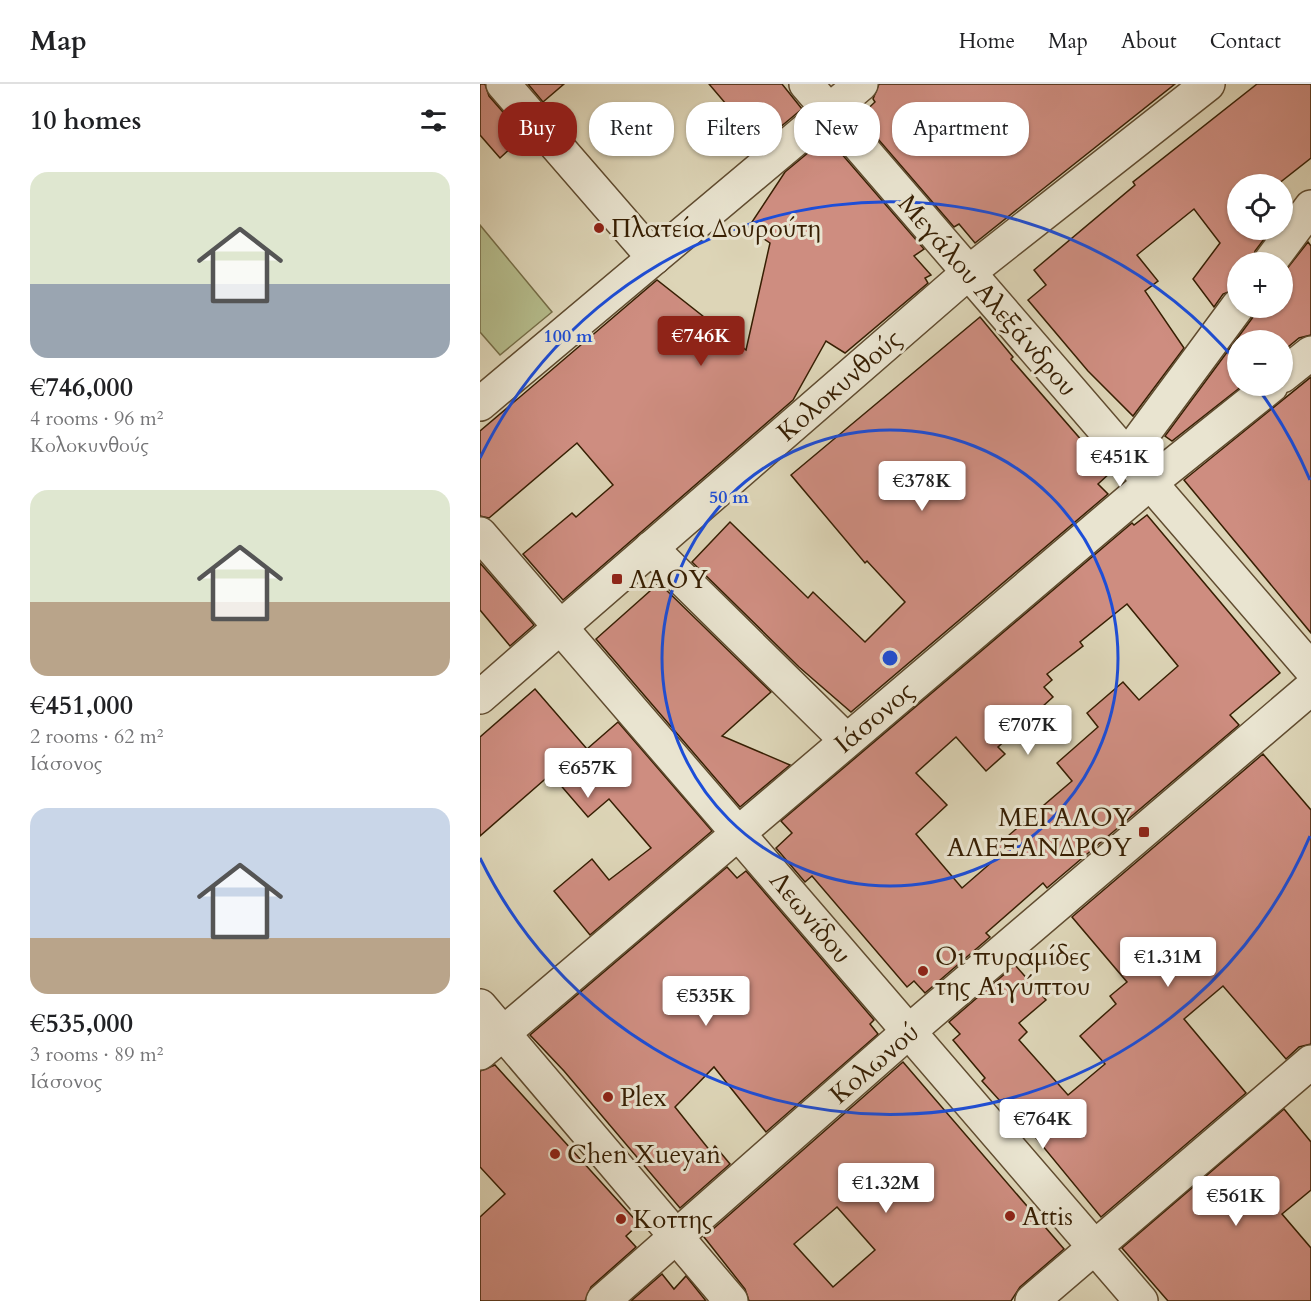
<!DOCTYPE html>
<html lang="en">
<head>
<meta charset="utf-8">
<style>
	body { margin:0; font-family:Cardo,serif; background:#f2f2f2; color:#202124; height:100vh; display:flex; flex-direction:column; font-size:22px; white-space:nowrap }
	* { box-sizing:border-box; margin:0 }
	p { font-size:20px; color:#757577 }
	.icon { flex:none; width:33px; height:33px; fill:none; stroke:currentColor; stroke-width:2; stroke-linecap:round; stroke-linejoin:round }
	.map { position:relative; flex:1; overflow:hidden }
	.sheet { display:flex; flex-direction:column; background:#fff; width:480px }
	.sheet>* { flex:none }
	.hud { position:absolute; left:18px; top:18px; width:570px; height:54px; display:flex; gap:12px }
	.buttons { position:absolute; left:747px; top:90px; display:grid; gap:12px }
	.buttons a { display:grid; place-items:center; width:66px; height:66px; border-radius:50%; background:#fff; box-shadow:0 2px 4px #0004; font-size:30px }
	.price { position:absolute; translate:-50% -51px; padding:0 14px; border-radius:6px; background:#fff; color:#222; font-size:20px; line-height:39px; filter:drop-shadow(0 2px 3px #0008) }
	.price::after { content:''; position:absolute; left:50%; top:36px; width:18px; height:14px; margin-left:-9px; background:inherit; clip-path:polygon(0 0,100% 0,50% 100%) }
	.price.active { background:#8f2418; color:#fff }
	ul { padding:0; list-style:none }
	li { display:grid; align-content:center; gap:12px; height:318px; padding:0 30px }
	li span { display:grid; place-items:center; height:186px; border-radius:18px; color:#555 }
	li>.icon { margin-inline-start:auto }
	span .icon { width:108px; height:108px; fill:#fffc; stroke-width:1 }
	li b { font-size:26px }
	h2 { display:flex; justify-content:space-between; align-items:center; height:72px; padding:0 30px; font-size:26px }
	.pill { padding:0 21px; border-radius:24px; background:#fff; box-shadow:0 2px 4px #0004; font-size:21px; line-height:54px }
	.pill.active { background:#8f2418; color:#fff }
	header { display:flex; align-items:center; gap:36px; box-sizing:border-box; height:84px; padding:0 30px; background:#fff; border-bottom:2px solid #e0e0e0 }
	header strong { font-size:28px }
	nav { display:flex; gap:33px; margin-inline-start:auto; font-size:21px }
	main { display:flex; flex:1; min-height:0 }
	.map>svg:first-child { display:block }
	.green { fill:#b5bc8c; stroke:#766e48; stroke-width:1.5 }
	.building { fill:#ce8d80; stroke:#371f03; stroke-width:1.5; fill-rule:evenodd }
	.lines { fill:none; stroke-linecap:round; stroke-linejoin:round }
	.minor-casing { stroke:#604c30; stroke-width:36 }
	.minor { stroke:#e9e4d0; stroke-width:33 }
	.ring { fill:none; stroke:#1d4ed8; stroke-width:3 }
	.poi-dot { fill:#8f2418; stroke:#e9e4d0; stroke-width:2 }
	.labels { text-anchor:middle; stroke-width:6; stroke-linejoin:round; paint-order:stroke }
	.poi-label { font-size:26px; fill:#371f03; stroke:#e9e4d0; text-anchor:start }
	.street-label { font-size:26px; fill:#371f03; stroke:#e9e4d0 }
	.centre { fill:#1d4ed8; stroke:#e9e4d0; stroke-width:3 }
	.ring-label { font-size:18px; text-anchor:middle; font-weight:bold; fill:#1d4ed8; stroke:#e9e4d0; stroke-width:6; stroke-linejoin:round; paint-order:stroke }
</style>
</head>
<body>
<header>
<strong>Map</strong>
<nav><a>Home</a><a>Map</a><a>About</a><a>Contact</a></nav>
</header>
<main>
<section class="sheet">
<h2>10 homes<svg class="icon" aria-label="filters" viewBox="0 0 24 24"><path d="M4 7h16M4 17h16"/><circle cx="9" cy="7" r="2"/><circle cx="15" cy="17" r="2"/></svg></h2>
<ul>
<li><span style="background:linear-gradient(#dfe7d0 60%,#9aa5b1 0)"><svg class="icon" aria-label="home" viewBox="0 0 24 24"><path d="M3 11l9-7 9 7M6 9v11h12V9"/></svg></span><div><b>€746,000</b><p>4 rooms · 96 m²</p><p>Κολοκυνθούς</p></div></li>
<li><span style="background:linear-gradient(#dfe7d0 60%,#b9a48a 0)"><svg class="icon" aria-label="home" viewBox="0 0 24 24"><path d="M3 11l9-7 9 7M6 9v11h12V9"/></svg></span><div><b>€451,000</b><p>2 rooms · 62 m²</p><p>Ιάσονος</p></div></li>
<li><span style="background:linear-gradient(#c9d6e8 70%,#b9a48a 0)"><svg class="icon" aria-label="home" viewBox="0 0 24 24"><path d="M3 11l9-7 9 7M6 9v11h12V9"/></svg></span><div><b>€535,000</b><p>3 rooms · 89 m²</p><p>Ιάσονος</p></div></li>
</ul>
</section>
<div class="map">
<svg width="831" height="1217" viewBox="0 0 831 1217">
	<rect width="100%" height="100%" fill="#ddd5b7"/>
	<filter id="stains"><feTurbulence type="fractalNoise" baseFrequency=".00333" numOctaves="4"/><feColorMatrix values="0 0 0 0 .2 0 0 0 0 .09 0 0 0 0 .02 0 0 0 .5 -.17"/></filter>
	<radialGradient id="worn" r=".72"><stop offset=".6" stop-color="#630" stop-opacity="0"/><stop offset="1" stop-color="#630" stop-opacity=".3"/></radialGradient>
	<path class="green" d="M0 141 72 228 20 271 0 248Z"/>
	<g class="building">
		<path d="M0 0H5L9 12 44 52 20 74 0 51Z"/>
		<path d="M48 0H84L63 18Z"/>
		<path d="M229 0H302L322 25 280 60Z"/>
		<path d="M399 0H695L495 159 479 140 474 143 379 33 395 18 393 15Z"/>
		<path d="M777 0H831V74L798 100H758V146H791L775 167 772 178H758V204L743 210 734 223 713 195 740 159 714 125 657 171 678 197 665 207 704 264 653 332 608 287 548 216 566 201 554 186 655 101 653 98Z"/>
		<path d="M347 53 444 165 434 172 451 191 445 194 448 199 365 269 346 257 313 316 83 516 43 470 92 429 96 433 133 401 97 359 9 434 0 432V347L177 196 266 266 290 159 268 144 305 88Z"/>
		<path d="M828 158 831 162V251L819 254 802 268V256H758V302H762L692 357 685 352 773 233 777 224H802V191Z"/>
		<path d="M500 233 533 273 531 275 630 389 618 400 628 410 371 628 319 583 212 478 250 438 328 514 333 508 385 558 425 518 387 477 385 479 311 391Z"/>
		<path d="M831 293V549L704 396Z"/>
		<path d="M667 431 800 589 750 631 759 641 567 804 563 799 506 849 510 853 445 909 434 897 427 903 332 792 325 798 296 764 312 749 301 737 652 439 654 441ZM647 520 698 582 659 616 643 598 607 629 618 643 577 679 592 697 514 764 520 771 482 804 436 750 467 721 436 689 476 653 506 687 525 670 518 663 573 613 564 603 572 596 567 590 603 562 600 558Z"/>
		<path d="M0 479 54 541 30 562 0 526Z"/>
		<path d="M179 499 291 608 242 652 310 681 260 723 116 555Z"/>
		<path d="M55 605 107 665 138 638 232 747 110 851 74 807 112 775 129 796 171 764 129 715 108 733 71 690 0 752V653Z"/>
		<path d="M783 670 831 726V960L819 963 806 975 743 902 704 935 766 1009 621 1133 524 1015 521 1018 502 997 505 994 473 956 480 950 469 938 535 881 566 916 539 939 547 948 539 956 588 1011 625 980 600 952 636 920 630 912 647 898 592 833Z"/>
		<path d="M247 783 257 794 266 787 394 936 390 940 398 950 286 1048 234 983 195 1023 231 1068 235 1062 250 1080 200 1124 84 987 50 951Z"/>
		<path d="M423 978 584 1165 540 1203 531 1217H269L265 1205 224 1153ZM357 1123 395 1166 353 1203 314 1160Z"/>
		<path d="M15 981 159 1140 146 1152 156 1163 111 1203 105 1217H0V1133L25 1110 0 1083V987Z"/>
		<path d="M804 1025 831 1058V1106L802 1130 831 1164V1217H688L642 1164Z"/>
		<path d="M182 1190 194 1205 206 1192 226 1217H151Z"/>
	</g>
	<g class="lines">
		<defs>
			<g id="minor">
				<path d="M23 0 174 174"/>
				<path d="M326 0 831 585"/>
				<path d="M790 178 831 123"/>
				<path d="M802 292 831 269"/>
				<path d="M0 320 381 0"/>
				<path d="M647 372 758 222"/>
				<path d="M0 450C222 704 439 963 661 1217"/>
				<path d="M171 464 366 656"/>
				<path d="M0 613 488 189 728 0"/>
				<path d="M0 922 251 1217"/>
				<path d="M0 969 670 399 791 302"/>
				<path d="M123 1217 427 949 831 604"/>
				<path d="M552 1217 831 978"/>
			</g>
		</defs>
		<use href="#minor" class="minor-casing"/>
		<use href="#minor" class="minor"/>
	</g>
	<g class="ring">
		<circle cx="410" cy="574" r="228"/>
		<path d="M830 752A456 456 0 0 1 0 774M0 374A456 456 0 0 1 757 278M777 303A456 456 0 0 1 830 396"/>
	</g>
	<g class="poi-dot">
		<circle cx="119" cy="144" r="6"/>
		<rect x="131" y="489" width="12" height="12" rx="3"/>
		<rect x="658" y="742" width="12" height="12" rx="3"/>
		<circle cx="443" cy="887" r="6"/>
		<circle cx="128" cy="1013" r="6"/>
		<circle cx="75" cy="1070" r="6"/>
		<circle cx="530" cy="1132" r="6"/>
		<circle cx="141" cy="1135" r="6"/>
	</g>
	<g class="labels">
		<g class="poi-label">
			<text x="131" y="153">Πλατεία Δουρούτη</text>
			<text x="149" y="504">ΛΑΟΥ</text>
			<text x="652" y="742" text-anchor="end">ΜΕΓΑΛΟΥ<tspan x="652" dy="30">ΑΛΕΞΑΝΔΡΟΥ</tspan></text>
			<text x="455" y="881">Οι πυραμίδες<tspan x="455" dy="30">της Αιγύπτου</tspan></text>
			<text x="140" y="1022">Plex</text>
			<text x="87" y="1079">Chen Xueyan</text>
			<text x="542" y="1141">Attis</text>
			<text x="153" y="1144">Κοττης</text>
		</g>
		<g class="street-label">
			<text transform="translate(508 211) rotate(49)" y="9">Μεγάλου Αλεξάνδρου</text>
			<text transform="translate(359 301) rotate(-41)" y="9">Κολοκυνθούς</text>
			<text transform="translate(394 633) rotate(-40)" y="9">Ιάσονος</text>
			<text transform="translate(331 833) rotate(50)" y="9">Λεωνίδου</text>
			<text transform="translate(394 979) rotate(-41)" y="9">Κολωνού</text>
		</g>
	</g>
	<circle cx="410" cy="574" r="9" class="centre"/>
	<g class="ring-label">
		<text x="88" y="258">100 m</text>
		<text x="249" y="419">50 m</text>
	</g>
	<rect width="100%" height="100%" filter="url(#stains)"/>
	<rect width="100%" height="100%" fill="url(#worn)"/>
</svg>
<div class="buttons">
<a><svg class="icon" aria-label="locate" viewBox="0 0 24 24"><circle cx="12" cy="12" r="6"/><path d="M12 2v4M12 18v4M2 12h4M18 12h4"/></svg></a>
<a>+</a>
<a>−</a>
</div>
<b class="price active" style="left:221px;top:283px">€746K</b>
<b class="price" style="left:640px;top:404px">€451K</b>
<b class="price" style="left:442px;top:428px">€378K</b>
<b class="price" style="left:548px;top:672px">€707K</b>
<b class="price" style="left:108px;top:715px">€657K</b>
<b class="price" style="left:688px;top:904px">€1.31M</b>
<b class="price" style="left:226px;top:943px">€535K</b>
<b class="price" style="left:563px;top:1066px">€764K</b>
<b class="price" style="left:406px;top:1130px">€1.32M</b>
<b class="price" style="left:756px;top:1143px">€561K</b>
<div class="hud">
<a class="pill active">Buy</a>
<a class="pill">Rent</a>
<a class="pill">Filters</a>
<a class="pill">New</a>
<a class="pill">Apartment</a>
</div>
</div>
</main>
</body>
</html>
